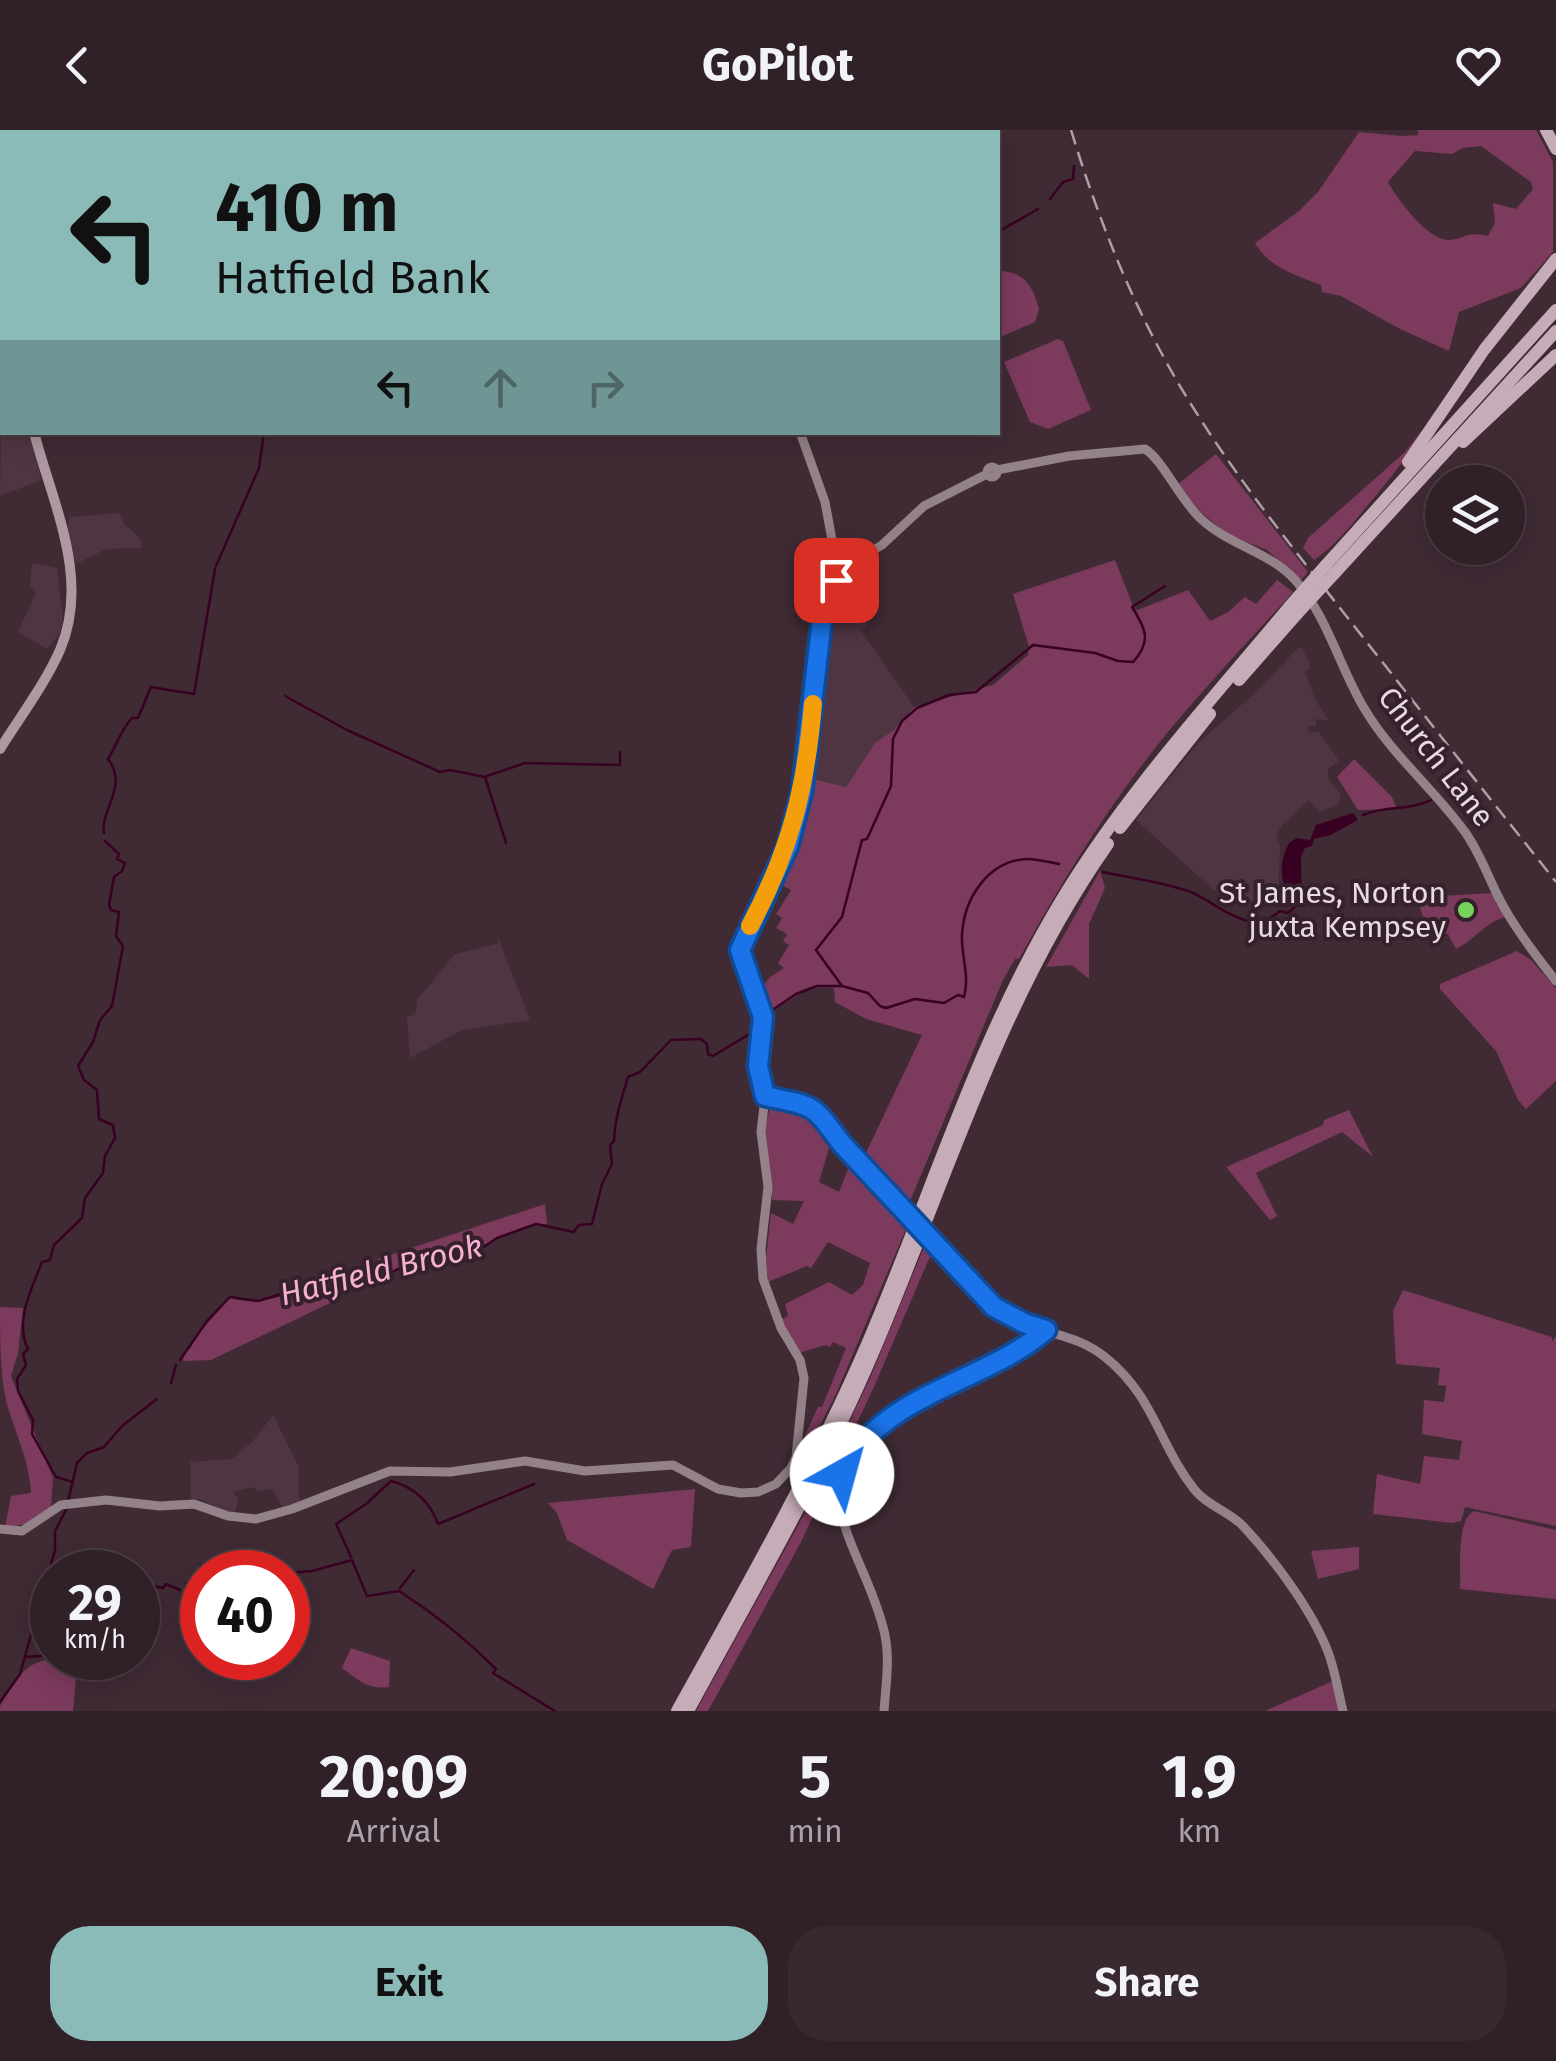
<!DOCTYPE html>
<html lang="en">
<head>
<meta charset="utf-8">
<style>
	:root { --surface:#302028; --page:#382830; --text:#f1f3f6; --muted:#a8a3a8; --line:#4b3e45; --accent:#8bbbb9 }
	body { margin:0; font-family:"Fira Sans",sans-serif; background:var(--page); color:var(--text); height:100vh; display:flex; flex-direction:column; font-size:38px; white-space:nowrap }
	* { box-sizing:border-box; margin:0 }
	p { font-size:32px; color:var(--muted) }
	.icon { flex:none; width:55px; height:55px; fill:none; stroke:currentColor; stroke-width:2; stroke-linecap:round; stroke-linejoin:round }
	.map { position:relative; height:1581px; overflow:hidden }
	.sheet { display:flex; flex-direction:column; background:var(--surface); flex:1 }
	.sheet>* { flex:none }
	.top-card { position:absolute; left:0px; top:0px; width:1000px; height:305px; box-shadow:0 5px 25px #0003,0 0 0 2px var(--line); background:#8bbbb9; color:#111; overflow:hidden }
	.buttons { position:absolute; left:1425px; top:335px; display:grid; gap:20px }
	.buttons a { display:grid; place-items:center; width:100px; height:100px; border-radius:50%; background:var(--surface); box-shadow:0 5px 25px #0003,0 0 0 2px var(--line); font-size:50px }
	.speed { position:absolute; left:30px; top:1420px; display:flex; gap:20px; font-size:50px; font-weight:700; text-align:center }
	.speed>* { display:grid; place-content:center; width:130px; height:130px; border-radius:50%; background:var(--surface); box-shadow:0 5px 25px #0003,0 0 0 2px var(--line); line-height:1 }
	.speed small { font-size:25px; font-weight:400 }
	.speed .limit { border:15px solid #d22; background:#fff; color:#111 }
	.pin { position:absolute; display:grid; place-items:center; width:85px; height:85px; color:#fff; margin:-42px; border-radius:20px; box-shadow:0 5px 15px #0006 }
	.me { position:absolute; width:110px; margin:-55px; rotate:38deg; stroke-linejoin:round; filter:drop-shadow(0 0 8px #0008) }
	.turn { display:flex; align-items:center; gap:35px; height:210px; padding:0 50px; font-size:45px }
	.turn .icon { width:130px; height:130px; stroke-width:2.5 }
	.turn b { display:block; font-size:70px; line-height:85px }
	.lanes { display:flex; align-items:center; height:95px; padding:0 50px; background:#0003; justify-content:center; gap:50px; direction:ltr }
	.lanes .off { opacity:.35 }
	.eta { display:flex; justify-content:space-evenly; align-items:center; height:170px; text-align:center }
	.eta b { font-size:60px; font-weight:700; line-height:70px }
	.primary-button { display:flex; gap:20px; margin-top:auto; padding:20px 50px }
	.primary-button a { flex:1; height:115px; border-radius:40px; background:var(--accent); color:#111; font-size:40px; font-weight:700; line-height:115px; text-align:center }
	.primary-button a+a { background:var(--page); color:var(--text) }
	header { display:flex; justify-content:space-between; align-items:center; height:130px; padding:0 50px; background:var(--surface); font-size:45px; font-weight:700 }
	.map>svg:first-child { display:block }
	.built { fill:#4f3542 }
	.green { fill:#7c3a5d; fill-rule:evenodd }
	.water { fill:#380022 }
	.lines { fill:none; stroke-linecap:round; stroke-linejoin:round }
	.stream { stroke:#380022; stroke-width:2.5 }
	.secondary { stroke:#93828a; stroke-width:9 }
	.primary { stroke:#ae98a2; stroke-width:10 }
	.highway { stroke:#c6acb8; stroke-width:12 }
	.rail { stroke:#ae9ea5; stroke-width:2.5; stroke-dasharray:15 8; stroke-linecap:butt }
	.secondary-bridge { stroke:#93828a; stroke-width:9 }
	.highway-bridge { stroke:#c6acb8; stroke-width:12 }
	.route-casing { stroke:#114b97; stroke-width:25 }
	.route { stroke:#1a73e8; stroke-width:18 }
	.slow { stroke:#f59e0b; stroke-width:18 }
	.poi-dot { fill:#76d25a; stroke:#35212b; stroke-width:4 }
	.labels { text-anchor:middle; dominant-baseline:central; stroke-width:8; stroke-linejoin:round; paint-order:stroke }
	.street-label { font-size:30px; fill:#e8dae0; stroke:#35212b }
	.poi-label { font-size:30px; fill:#e8dae0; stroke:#35212b; text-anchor:end }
	.water-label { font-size:32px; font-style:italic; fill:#f5afd1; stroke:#35212b }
</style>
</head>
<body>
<header><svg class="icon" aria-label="back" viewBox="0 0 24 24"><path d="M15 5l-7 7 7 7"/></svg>GoPilot<svg class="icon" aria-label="heart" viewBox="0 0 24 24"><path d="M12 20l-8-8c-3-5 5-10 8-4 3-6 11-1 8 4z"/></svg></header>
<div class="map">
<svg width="1556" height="1581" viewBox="0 0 1556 1581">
	<rect width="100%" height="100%" fill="#402b35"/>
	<!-- built -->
	<g class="built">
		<polygon points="2,256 2,302 31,303 41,350 0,366"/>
		<polygon points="120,383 124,394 139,407 142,418 106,419 76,434 67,399 70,387"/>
		<polygon points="32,433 57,438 63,490 59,504 47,519 18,502 36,463 30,456"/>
		<polygon points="826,488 866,491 867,496 861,501 914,577 894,600 875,613 846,657 809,648"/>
		<polygon points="1299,517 1302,518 1311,537 1305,542 1315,569 1328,590 1316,589 1316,596 1308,597 1309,602 1319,602 1339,631 1328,639 1328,648 1341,665 1338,674 1320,682 1309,670 1283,694 1276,705 1280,717 1278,766 1273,774 1241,776 1213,759 1136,690 1198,613 1254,564"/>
		<polygon points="499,810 530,890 462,900 410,928 407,886 415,885 418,869 455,824 497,814"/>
		<polygon points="273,1285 299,1337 298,1367 303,1372 284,1380 272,1359 257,1361 253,1357 234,1362 234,1365 239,1368 234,1385 199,1369 191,1369 190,1332 232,1329 253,1311"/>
	</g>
	<!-- green -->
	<g class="green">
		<path d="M 1418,0 L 1536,0 L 1553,32 L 1553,122 L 1521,158 L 1459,182 L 1449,221 L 1400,199 L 1341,166 L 1322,162 L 1321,155 C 1296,145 1269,138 1255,113 L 1299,81 L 1318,62 L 1359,2 L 1401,6 L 1418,5 ZM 1481,16 L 1531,52 L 1533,59 L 1516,79 L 1493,73 L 1495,93 L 1488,106 C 1465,101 1469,108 1450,110 C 1429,112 1397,69 1388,52 L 1415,21 L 1452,24 L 1463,18 Z"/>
		<path d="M 1002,141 C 1026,143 1033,158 1039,179 L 1035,192 L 998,208 L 998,143 Z"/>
		<path d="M 1488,203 C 1454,263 1417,316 1373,369 C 1354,391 1338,414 1314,430 L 1303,418 L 1308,408 L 1405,322 L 1436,283 Z"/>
		<polygon points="1058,209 1063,211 1091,280 1048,299 1030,292 1004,232"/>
		<polygon points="1216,324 1308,442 1301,450 1267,420 1227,404 1203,384 1177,355"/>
		<path d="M 1115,430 L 1135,481 L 1188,460 L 1210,491 L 1228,482 L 1245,467 L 1256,474 L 1277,450 L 1293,462 C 1247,513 1199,563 1156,617 C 1103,684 1060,755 1019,829 L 1015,829 L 1003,850 L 908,1076 L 863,1029 L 922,905 L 866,889 L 835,872 L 834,858 L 811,857 L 767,884 L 759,861 L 770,847 L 784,838 L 778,833 L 789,815 L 783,811 L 787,804 L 776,798 L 782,788 L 776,784 L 791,760 L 778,753 L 793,721 L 809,648 L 846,657 L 875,613 L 894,600 L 914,577 L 993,555 L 1028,525 L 1029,517 L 1013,464 Z"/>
		<polygon points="1354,629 1392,667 1397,679 1358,680 1337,647"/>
		<polygon points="1100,741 1105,758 1089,794 1089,849 1072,835 1046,837"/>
		<path d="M 1436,761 L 1442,766 L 1493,763 L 1505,787 C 1484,793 1475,810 1456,819 L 1448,804 L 1428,802 L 1417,768 Z"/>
		<polygon points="1517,821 1531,830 1556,858 1556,951 1526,979 1518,970 1496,921 1440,859 1440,854"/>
		<polygon points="771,972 811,979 840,1015 839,1020 829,1018 819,1052 839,1062 849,1037 864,1039 909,1092 836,1264 806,1323 802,1322 806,1303 818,1277 822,1277 846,1218 833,1212 830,1217 825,1215 799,1223 780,1190 788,1186 785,1174 829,1152 852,1165 863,1155 870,1133 828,1112 811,1138 807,1136 768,1152 766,1127 771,1083 793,1094 804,1071 772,1070 765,999"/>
		<polygon points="1349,980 1373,1027 1342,1002 1256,1043 1277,1086 1270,1090 1226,1037 1323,995 1324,990"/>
		<path d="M 545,1074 L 547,1094 C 524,1093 503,1106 483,1116 C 475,1120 469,1115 460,1117 C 434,1124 411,1134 386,1144 C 366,1153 333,1152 318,1161 L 332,1172 L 211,1230 L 183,1231 L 185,1220 L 190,1219 L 197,1205 L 230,1168 C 264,1179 297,1160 329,1149 C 344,1144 360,1141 375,1137 L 378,1129 Z"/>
		<polygon points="924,1117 932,1122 873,1259 801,1412 708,1581 696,1581 806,1381 813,1378 813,1369 871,1246"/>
		<polygon points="1403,1160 1552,1207 1552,1211 1556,1207 1556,1396 1465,1377 1461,1391 1452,1393 1373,1384 1377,1344 1420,1354 1424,1326 1459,1330 1462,1311 1422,1304 1424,1270 1444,1272 1446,1256 1438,1255 1440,1238 1396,1234 1393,1181"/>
		<path d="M 0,1177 L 23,1178 L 18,1223 L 11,1246 L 53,1348 L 51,1377 L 26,1394 L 5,1398 L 11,1366 L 31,1363 C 29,1328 15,1303 6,1271 C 0,1240 0,1209 0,1177 Z"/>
		<polygon points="695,1359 691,1417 672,1420 653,1459 567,1410 557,1383 548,1373"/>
		<path d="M 1474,1381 L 1556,1400 L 1556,1469 L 1460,1459 C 1461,1438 1456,1390 1474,1381 Z"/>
		<polygon points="1359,1417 1359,1439 1318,1449 1311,1421"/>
		<path d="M 351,1518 L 390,1531 L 389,1557 C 368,1560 358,1550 342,1538 Z"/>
		<path d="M 78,1528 L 73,1581 L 0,1581 L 0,1576 C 26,1536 27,1527 78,1528 Z"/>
		<polygon points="1333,1551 1339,1581 1265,1581"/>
	</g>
	<!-- water -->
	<path class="water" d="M 1353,683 L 1358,690 L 1331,705 L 1314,709 L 1312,716 L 1305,718 L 1301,727 L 1302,777 L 1292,775 C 1281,755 1277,732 1290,712 L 1297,708 L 1310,710 L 1316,695 Z"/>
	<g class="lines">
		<!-- stream -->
		<g class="stream">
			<polyline points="591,2 591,0"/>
			<polyline points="1050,69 1063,52 1073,49 1074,36"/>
			<polyline points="998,102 1038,79"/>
			<polyline points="216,436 259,338 264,302"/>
			<polyline points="285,566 347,600 440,642 450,640 485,647 506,713"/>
			<polyline points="487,646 525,633 620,635 620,622"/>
			<path d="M 1363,685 C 1386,675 1409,681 1431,670"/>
			<path d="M 104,703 C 100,679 129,657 108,629 C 117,615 120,601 132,588 L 138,588 L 151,557 L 194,564 L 215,439"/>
			<path d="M 1103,742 C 1131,748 1161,752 1188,761 C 1216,770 1247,810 1280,781 L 1288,783 L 1296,776"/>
			<path d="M 842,856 L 816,820 L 842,787 L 862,710 L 867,709 L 891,656 L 893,609 L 902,591 L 917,578 L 949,565 L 976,562 L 1033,515 L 1095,523 L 1118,531 L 1133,532 C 1152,511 1146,499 1132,477 L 1165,456"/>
			<path d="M 771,881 L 796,864 L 817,856 L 842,856 L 868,863 L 880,876 L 886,878 L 915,869 L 944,873 L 958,865 L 964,867 C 970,846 961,826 962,805 C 964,768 988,731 1027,729 C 1037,729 1049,732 1059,734"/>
			<path d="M 180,1230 L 207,1191 L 230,1167 L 258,1171 L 315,1154 L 320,1159 L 339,1158 L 389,1144 L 410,1132 L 458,1119 L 479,1120 L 497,1108 L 536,1094 L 574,1102 L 579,1095 L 592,1094 L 602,1054 L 612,1034 L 610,1015 L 614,1011 C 615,987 622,967 628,947 L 640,942 L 671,910 L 701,909 L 707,914 L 708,924 L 713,926 L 756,900 L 757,894"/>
			<polyline points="171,1253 176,1235"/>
			<path d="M 73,1352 L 56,1347 L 32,1304 L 33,1290 L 18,1261 L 17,1249 L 26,1235 L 23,1224 L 28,1219 C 14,1192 32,1158 42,1132 L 50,1130 L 54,1115 L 82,1088 L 85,1068 L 103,1043 L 105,1026 L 115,1008 L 113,995 L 99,989 L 97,960 L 84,950 L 78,936 L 93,912 L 100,890 L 112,876 L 123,816 L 116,806 L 119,782 L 111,780 L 109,775 L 114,747 L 122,741 L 125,733 L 117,729 L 119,724 L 105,711"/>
			<polyline points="68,1372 77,1333 87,1323 104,1317 122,1296 157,1269"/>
			<path d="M 351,1427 L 336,1394 L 366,1374 L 391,1351 C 414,1357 430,1372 438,1394 L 534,1354"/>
			<path d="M 288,1443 L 312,1441 L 352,1430 L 367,1466 L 399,1461 C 435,1484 466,1509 496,1539 L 493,1543 L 555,1581"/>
			<polyline points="186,1453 195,1452 201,1435 245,1436 255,1433 258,1442"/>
			<polyline points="400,1458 414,1440"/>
			<polyline points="138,1465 145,1454 163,1458 166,1454 180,1460"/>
			<polyline points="25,1527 52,1525"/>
			<polyline points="0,1572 20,1544 55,1420 55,1401 67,1378"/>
		</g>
		<!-- secondary -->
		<g class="secondary">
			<polyline points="700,0 700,2"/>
			<polyline points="800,302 825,372 836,431"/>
			<circle cx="992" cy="342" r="5"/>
			<path d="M 997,340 L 1069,326 L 1145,319 C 1162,329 1181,371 1201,389 C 1230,416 1269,421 1296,451 C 1327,486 1340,538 1364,578 C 1391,624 1434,659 1465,702 C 1480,723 1488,747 1500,770 C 1515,799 1535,825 1556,851"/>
			<circle cx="841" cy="440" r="10"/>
			<polyline points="849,435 882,415 924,376 987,344"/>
			<polyline points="765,967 817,980 843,1014 903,1080"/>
			<path d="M 937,1116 C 960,1141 983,1173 1014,1189 C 1045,1205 1077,1204 1105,1227 C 1154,1266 1158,1313 1194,1359 C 1207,1376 1229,1381 1243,1396 C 1273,1428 1312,1480 1328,1522 C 1335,1540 1338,1561 1343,1581"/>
			<polyline points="0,1399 22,1401 61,1375 106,1370 160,1376 194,1374 228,1386 256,1389 292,1379 390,1341 450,1342 525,1331 585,1341 673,1335 718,1359 741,1363 758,1362 776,1354 791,1338 796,1327 804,1248 800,1230 781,1198 763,1149 761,1119 768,1057 761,1002 765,967 758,936 763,887 740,820 789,711 802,662 822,489 828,463 836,449"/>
			<path d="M 884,1581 C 886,1552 891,1525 883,1497 C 860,1410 794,1357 893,1288 C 940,1255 1004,1236 1046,1200"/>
		</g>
		<!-- primary -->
		<g class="primary">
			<polyline points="84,2 85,0"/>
			<path d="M 0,619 C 20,587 45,554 60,520 C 91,448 52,373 34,302"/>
		</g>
		<!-- highway -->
		<g class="highway">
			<polyline points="665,0 669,2"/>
			<polyline points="1546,0 1556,19"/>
			<polyline points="631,2 636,0"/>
			<polyline points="686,2 690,0"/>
			<polyline points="0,151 2,150"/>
			<polyline points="1463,312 1556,225"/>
			<polyline points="1408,332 1484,220 1556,129"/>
			<polyline points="1326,435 1556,180"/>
			<polyline points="1335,443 1556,201"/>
			<polyline points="1239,550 1297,484"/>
			<polyline points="1120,698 1210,584"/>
			<path d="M 677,1581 C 743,1462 811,1343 865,1219 C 930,1069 977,909 1062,769 C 1126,663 1210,572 1289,477"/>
			<path d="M 688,1581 C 752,1463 820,1347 873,1223 C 946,1053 1000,867 1108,714"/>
		</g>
		<!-- rail -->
		<path class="rail" d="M 1071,0 C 1097,85 1129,167 1173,244 C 1221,328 1281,403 1340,478 C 1412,570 1484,661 1556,752"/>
		<!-- secondary-bridge -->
		<polyline class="secondary-bridge" points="903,1080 937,1116"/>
		<!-- highway-bridge -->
		<g class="highway-bridge">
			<polyline points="1289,477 1326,435"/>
			<polyline points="1297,484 1335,443"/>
		</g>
	</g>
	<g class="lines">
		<defs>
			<path id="route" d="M 836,450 L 828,463 L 822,489 L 802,662 L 788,716 L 740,820 L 763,887 L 758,936 L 765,966 C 817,977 811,973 842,1014 L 994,1177 L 1024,1193 L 1046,1200 C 985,1253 879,1264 842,1344"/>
		</defs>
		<!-- route casing -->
		<use href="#route" class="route-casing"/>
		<!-- route -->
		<use href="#route" class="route"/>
		<!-- slow -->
		<path class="slow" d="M 750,796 C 790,721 806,658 813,574"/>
	</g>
	<!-- markers -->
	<circle class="poi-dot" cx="1466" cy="780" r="10"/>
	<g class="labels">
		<!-- street labels -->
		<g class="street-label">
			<text transform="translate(1436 627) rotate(52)">Church Lane</text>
		</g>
		<!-- poi labels -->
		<g class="poi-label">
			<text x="1446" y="763">St James, Norton<tspan x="1446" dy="34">juxta Kempsey</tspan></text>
		</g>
		<!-- water labels -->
		<g class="water-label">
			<text transform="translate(381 1140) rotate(-14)">Hatfield Brook</text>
		</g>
	</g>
</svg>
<div class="buttons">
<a><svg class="icon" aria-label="layers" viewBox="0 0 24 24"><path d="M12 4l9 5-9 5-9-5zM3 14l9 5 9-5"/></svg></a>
</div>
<div class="speed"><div>29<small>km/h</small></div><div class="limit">40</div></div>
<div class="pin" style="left:836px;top:450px;background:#d93025"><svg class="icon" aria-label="arrive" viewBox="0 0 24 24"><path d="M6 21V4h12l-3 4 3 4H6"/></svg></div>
<svg class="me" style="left:842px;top:1344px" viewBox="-20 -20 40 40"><circle r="19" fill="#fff"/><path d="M0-13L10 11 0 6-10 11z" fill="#1a73e8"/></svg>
<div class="top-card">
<div class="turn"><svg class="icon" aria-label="left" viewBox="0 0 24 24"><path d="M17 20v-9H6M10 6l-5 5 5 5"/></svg><div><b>410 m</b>Hatfield Bank</div></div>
<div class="lanes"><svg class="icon" aria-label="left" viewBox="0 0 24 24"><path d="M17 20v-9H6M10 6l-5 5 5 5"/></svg><svg class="icon off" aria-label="ahead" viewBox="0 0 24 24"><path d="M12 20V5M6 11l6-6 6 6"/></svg><svg class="icon off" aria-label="right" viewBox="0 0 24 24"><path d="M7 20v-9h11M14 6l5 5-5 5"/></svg></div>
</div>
</div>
<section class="sheet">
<div class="eta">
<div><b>20:09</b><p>Arrival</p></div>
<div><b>5</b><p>min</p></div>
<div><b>1.9</b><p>km</p></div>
</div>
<div class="primary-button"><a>Exit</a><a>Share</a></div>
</section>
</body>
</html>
